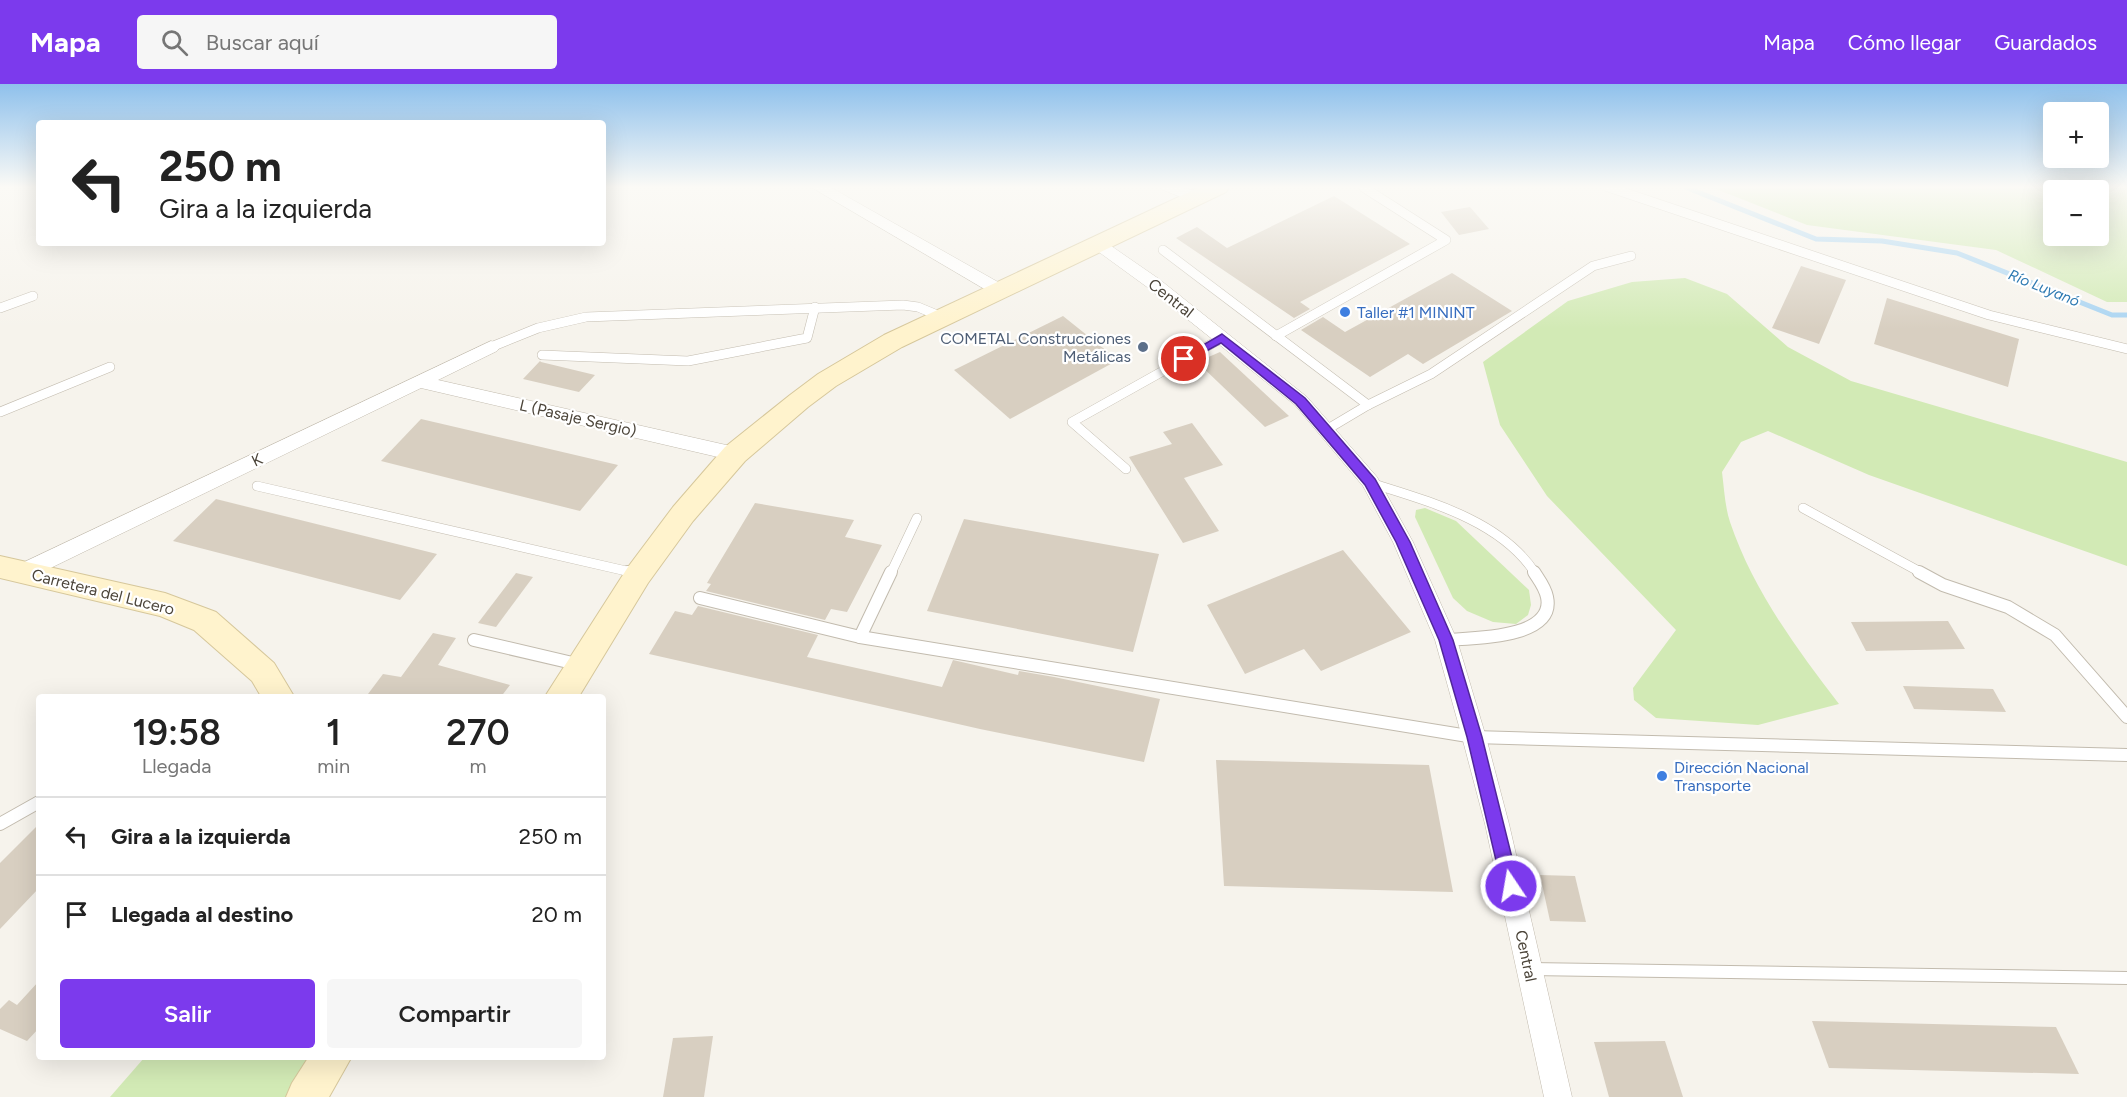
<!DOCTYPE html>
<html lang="es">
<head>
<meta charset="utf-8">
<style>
	:root { --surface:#fff; --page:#f6f6f6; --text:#222; --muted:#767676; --line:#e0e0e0; --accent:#7c3aed }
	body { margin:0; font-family:Figtree,sans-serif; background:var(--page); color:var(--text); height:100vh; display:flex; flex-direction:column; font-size:22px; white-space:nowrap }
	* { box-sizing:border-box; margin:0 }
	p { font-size:20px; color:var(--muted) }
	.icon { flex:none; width:33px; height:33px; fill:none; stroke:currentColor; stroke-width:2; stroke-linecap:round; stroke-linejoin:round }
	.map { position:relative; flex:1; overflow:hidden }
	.drawer { position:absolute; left:36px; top:610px; width:570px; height:366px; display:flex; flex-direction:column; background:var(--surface); border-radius:6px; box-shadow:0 6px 24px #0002 }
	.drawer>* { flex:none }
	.banner { position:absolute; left:36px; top:36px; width:570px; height:126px; border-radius:6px; box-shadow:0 6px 24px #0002; background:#fff; color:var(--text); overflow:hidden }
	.tools { position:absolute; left:2043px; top:18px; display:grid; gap:12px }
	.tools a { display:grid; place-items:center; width:66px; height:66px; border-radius:6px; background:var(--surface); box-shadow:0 6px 24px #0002; font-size:30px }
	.pin { position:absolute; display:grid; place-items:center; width:51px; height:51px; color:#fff; margin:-26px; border:3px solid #fff; border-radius:50%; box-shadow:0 2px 6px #0007 }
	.me { position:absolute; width:66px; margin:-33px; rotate:348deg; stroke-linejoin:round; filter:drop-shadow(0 0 4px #0008) }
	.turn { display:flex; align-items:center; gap:21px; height:126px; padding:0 24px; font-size:27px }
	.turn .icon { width:78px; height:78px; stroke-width:2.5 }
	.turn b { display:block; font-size:42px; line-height:51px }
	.eta { display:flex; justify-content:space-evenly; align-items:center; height:102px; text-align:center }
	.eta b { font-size:36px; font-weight:600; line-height:42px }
	.action { display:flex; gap:12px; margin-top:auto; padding:12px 24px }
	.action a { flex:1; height:69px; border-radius:6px; background:var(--accent); color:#fff; font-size:24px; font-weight:600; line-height:69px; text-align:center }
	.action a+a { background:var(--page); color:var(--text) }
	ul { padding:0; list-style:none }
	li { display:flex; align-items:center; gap:18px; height:78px; padding:0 24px; border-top:2px solid var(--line) }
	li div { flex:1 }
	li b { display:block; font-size:22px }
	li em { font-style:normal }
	header { display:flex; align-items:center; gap:36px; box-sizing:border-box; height:84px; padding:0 30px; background:var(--accent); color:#fff }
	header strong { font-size:28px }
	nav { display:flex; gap:33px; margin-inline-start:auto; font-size:21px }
	.search { width:420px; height:54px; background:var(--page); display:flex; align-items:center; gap:15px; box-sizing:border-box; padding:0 21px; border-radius:6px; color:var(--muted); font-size:22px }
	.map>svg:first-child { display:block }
	.green { fill:#d2eab5; fill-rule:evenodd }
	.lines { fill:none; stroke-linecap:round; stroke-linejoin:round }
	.stream { stroke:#a9d4f2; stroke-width:5 }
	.building { fill:#d8cfc1 }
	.service-far1-casing { stroke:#c2bbae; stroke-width:10 }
	.service-casing { stroke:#c2bbae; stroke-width:14 }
	.minor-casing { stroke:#c2bbae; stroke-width:1 }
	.secondary-casing { stroke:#d6c79b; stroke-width:2 }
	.service-far1 { stroke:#fff; stroke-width:9 }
	.service { stroke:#fff; stroke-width:12 }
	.minor { fill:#fff; fill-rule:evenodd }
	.secondary { fill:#fff3cd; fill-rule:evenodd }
	.route { fill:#7c3aed; stroke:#51269a; stroke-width:1.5 }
	.shop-dot { fill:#3f7fe0; stroke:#fff; stroke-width:2 }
	.service-dot { fill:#5c6f8a; stroke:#fff; stroke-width:2 }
	.labels { text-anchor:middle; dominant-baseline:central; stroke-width:4.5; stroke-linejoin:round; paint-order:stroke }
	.far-water-label { font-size:15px; font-style:italic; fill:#2e7ab2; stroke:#fff }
	.street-label { font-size:16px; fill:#4b4439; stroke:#fff }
	.shop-label { font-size:16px; fill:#366cbe; stroke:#fff; text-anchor:start }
	.service-label { font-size:16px; fill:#4e5e75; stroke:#fff; text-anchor:end }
</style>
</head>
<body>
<header>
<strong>Mapa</strong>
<div class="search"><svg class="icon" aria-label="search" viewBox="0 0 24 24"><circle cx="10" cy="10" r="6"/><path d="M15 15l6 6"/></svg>Buscar aquí</div>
<nav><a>Mapa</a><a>Cómo llegar</a><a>Guardados</a></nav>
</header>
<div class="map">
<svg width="2127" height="1013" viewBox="0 0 2127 1013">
	<rect width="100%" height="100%" fill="#f6f3ec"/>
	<!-- green -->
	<g class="green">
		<path d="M 1711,103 L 2127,103 L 2127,218 L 2107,218 L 1996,166 L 1807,141 ZM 2054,106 L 2098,106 L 2098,152 L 2054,152 Z"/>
		<path d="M 1685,194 L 1727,210 L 1788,263 L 1851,297 L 2127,378 L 2127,482 L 1869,391 L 1768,347 L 1741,358 L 1722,388 C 1724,404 1725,423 1730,438 C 1753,506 1796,564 1839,620 L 1758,641 L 1656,634 L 1634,616 L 1633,604 L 1676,546 L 1547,412 L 1500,341 L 1483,278 L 1568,217 L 1632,198 Z"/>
		<polygon points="1425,424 1456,437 1529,506 1531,521 1528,531 1516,540 1493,538 1467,527 1453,514 1415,433 1416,426"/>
		<polygon points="144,974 314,974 303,1000 294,1013 110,1013"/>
	</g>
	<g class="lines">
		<!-- stream -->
		<polyline class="stream" points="1685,103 1816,155 1882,157 1957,169 2112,231 2127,231"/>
	</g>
	<!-- building -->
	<g class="building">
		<polygon points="1334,112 1410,160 1300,218 1310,225 1294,234 1176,154 1197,143 1227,164"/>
		<polygon points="1470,123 1489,145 1459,151 1441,128"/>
		<polygon points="1801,182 1846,196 1819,260 1772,244"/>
		<polygon points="1452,189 1512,227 1423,280 1408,270 1370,293 1301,246 1323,233 1345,248"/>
		<polygon points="1887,214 2019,255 2008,303 1874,260"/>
		<polygon points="1063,232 1118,276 1010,335 954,286"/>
		<polygon points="1220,268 1289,332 1265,343 1197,278"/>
		<polygon points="540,277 541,278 595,291 579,308 523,295"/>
		<polygon points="421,335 618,381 580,427 381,377"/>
		<polygon points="1192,339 1223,381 1184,394 1219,447 1183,459 1129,373 1172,360 1163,348"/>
		<polygon points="216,415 437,470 400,516 173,457"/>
		<polygon points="755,419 854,436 845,453 882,461 847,528 831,525 825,536 706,507 711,500 707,499"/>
		<polygon points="964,435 1159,470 1133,568 927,527"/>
		<polygon points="1343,466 1411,548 1321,587 1304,565 1245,590 1207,521"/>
		<polygon points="516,489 533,493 496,543 478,539"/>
		<polygon points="698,522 818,551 807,573 942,603 953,576 1018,591 1019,587 1054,593 1160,615 1144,678 980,645 649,570 675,527 692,531"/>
		<polygon points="1948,537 1965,565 1866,567 1851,538"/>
		<polygon points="433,549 456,554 438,581 510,601 500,614 365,614 383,590 401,593"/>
		<polygon points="1903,602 1993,605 2006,628 1914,625"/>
		<polygon points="1216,676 1429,681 1453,808 1224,802"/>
		<polygon points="39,740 39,804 0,845 0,779"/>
		<polygon points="1540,791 1575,792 1586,838 1550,837"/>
		<polygon points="39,897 39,944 27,957 0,945 0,925 9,916 17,921"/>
		<polygon points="1812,937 2056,943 2079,990 1829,984"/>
		<polygon points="713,952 704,1013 663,1013 673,954"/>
		<polygon points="1665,957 1683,1013 1609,1013 1594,958"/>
	</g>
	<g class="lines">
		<defs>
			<g id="service-far1">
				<polyline points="1608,103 1989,231 2127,265"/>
				<polyline points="1163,166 1368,321"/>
				<polyline points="0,224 33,212"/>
				<polyline points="1276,252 1446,156 1363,103"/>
				<polyline points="491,263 538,244 586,233 903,221 918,223 942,233"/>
				<polyline points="542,271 688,277 807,254 815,223"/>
				<polyline points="0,328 110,283"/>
				<polyline points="1326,346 1368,321 1431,290 1593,182 1631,172"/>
				<polyline points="1126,385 1072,338 1222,254"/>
				<path d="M 1371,399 C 1427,417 1501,436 1535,489"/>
				<polyline points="257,402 635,489"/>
				<polyline points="1803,424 1922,489"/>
				<polyline points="891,489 917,434"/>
			</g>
			<g id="service">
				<polyline points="628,488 638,490"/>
				<polyline points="1919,488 1943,501 2008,523 2055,551 2127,633"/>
				<polyline points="700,514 860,553 1474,653 2127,671"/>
				<polyline points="860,553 891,488"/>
				<polyline points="474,556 581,581"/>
				<path d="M 1446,556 C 1472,554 1556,555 1547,513 C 1545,503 1539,496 1534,488"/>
				<polyline points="0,740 39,718"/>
				<polyline points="1530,885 2127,894"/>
			</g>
			<g id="minor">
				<polygon points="811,103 830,103 1005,202 1007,206 1005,210 993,210"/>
				<path d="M 1161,103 C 1175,103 1193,102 1204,114 L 1196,119 L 1163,106 Z"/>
				<polygon points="1098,155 1104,157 1159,195 1307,313 1377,393 1413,458 1457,556 1486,653 1509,740 1572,1013 1544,1013 1485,740 1462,653 1435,556 1393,458 1363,402 1295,321 1147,203 1092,163 1090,160 1092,157"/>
				<polygon points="491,257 497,259 500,263 497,267 438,296 735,363 742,365 745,370 742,375 735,377 421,304 30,494 23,496 16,494 13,488 16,482"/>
			</g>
			<g id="secondary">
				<polygon points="1200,103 1229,103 1226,108 902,263 836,302 808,323 745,377 693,437 648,499 578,614 544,614 628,483 673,423 725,363 790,311 818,290 884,251"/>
				<polygon points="0,472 165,509 216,528 274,579 295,614 262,614 252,597 194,546 160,532 0,494"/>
				<polygon points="308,974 351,974 329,1013 286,1013 292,999"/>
			</g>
		</defs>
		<!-- service-far1 casing -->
		<use href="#service-far1" class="service-far1-casing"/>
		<!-- service casing -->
		<use href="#service" class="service-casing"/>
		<!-- minor casing -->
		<use href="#minor" class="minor-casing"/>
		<!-- secondary casing -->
		<use href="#secondary" class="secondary-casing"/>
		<!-- service-far1 -->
		<use href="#service-far1" class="service-far1"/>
		<!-- service -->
		<use href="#service" class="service"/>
		<!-- minor -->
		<use href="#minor" class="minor"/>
		<!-- secondary -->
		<use href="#secondary" class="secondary"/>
	</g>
	<!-- sky -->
	<linearGradient id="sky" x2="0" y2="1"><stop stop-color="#8fc1ec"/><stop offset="0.42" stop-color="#fbfaf6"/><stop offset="1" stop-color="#fbfaf6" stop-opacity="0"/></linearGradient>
	<rect width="2127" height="245" fill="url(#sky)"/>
	<!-- route -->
	<polygon class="route" points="1222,250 1305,314 1375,395 1410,458 1453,556 1482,653 1519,802 1516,807 1511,810 1505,807 1502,802 1467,653 1439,556 1396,458 1365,401 1296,320 1221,259 1188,277 1184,278 1179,275"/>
	<!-- markers -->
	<g class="shop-dot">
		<circle cx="1345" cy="228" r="6"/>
		<circle cx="1662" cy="692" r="6"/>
	</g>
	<circle class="service-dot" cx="1143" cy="263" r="6"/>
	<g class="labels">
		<!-- far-water labels -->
		<g class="far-water-label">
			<text transform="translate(2044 204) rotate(22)">Río Luyanó</text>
		</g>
		<!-- street labels -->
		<g class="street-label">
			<text transform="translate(1171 214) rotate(38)">Central</text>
			<text transform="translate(578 334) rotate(13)">L (Pasaje Sergio)</text>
			<text transform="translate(257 376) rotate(-26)">K</text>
			<text transform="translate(103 508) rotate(14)">Carretera del Lucero</text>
			<text transform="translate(1526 872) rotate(78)">Central</text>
		</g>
		<!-- shop labels -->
		<g class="shop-label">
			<text x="1357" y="228">Taller #1 MININT</text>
			<text x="1674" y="683">Dirección Nacional<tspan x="1674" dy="18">Transporte</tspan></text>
		</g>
		<!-- service labels -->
		<g class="service-label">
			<text x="1131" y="254">COMETAL Construcciones<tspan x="1131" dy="18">Metálicas</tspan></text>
		</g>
	</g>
</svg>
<div class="tools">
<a>+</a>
<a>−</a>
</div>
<div class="pin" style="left:1184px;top:275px;background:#d93025"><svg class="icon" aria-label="arrive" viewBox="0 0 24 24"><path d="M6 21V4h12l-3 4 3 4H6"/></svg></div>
<svg class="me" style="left:1511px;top:802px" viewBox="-20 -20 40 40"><circle r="17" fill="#7c3aed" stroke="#fff" stroke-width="3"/><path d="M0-11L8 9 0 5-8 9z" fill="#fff"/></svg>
<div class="banner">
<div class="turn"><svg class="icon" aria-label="left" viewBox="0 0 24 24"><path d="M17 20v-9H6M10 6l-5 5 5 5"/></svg><div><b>250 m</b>Gira a la izquierda</div></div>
</div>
<section class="drawer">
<div class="eta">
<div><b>19:58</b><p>Llegada</p></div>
<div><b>1</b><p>min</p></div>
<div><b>270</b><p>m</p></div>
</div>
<ul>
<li><svg class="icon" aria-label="left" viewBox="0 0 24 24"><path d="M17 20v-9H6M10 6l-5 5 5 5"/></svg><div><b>Gira a la izquierda</b></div><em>250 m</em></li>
<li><svg class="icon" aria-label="arrive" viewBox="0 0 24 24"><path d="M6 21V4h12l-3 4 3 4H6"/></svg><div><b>Llegada al destino</b></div><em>20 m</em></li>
</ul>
<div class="action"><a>Salir</a><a>Compartir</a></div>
</section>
</div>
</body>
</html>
